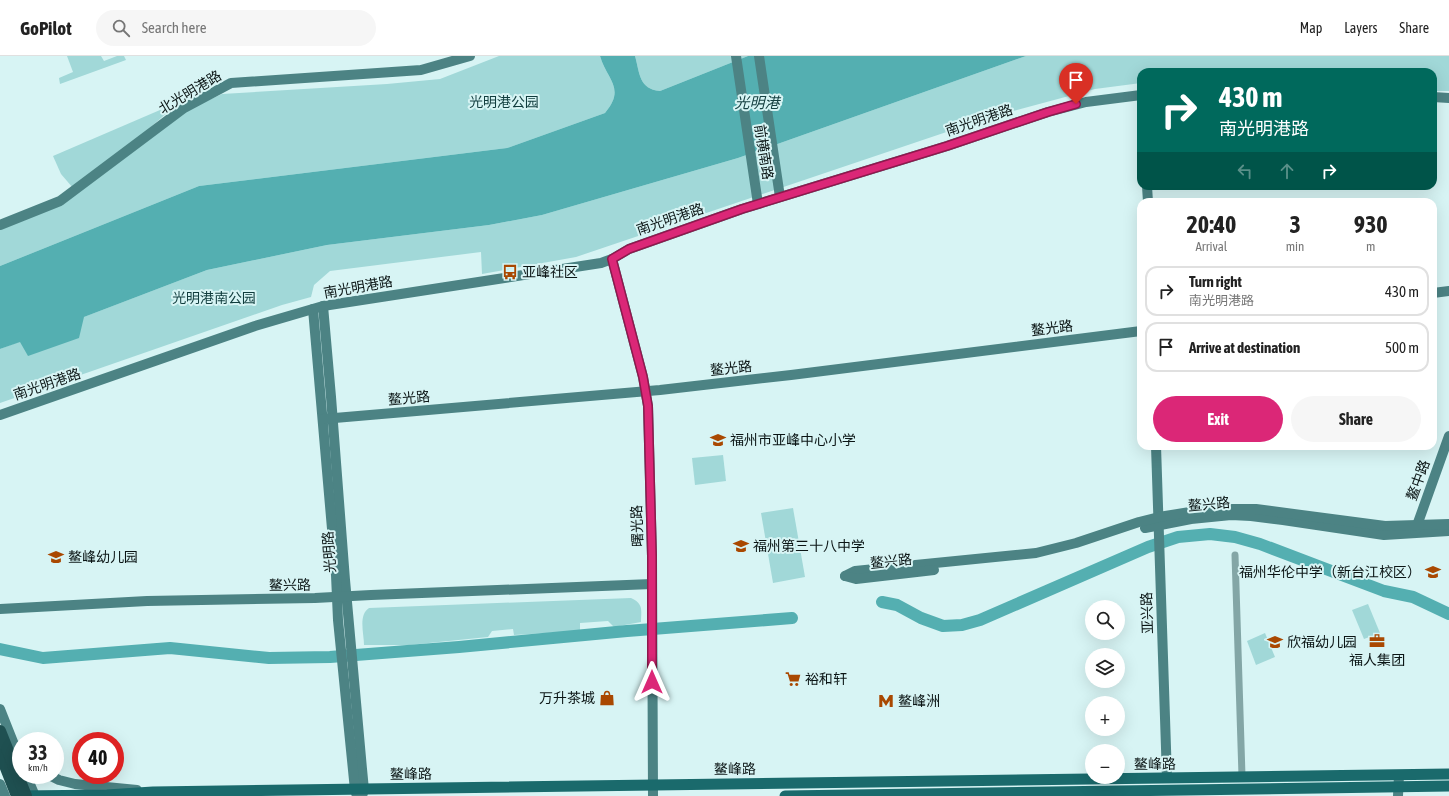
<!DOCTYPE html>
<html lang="en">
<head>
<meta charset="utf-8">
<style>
	:root { --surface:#fff; --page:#f6f6f6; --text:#222; --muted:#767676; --line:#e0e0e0; --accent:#db2777 }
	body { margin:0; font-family:"Asap Condensed","Noto Sans SC",sans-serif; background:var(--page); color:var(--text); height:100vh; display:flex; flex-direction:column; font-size:15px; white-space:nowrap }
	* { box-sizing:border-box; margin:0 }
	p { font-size:13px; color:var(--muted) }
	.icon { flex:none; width:22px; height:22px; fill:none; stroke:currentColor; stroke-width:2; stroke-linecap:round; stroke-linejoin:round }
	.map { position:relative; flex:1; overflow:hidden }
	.panel { position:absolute; left:1137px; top:142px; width:300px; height:252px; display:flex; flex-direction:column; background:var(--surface); border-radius:12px; box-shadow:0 4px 16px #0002 }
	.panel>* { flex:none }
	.guide { position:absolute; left:1137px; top:12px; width:300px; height:122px; border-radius:12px; box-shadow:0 4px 16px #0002; background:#00695c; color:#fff; overflow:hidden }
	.fabs { position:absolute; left:1085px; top:544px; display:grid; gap:8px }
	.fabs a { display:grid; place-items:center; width:40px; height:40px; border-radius:50%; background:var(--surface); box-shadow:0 4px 16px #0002; font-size:20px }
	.speed { position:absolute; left:12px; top:676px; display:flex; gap:8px; font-size:20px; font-weight:700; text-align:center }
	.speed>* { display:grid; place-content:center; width:52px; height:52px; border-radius:50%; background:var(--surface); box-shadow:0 4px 16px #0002; line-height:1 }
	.speed small { font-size:10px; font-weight:400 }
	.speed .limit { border:6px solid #d22; background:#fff; color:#111 }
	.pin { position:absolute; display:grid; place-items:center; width:34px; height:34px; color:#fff; margin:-41px -17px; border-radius:50% 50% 50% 0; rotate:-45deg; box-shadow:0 0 4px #0007 }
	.pin .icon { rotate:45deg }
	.me { position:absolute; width:44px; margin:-22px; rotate:0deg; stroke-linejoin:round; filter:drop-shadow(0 0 3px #0008) }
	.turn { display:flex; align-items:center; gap:14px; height:84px; padding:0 16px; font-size:18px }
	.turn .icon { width:52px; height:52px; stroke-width:2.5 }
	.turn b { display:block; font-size:28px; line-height:34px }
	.lanes { display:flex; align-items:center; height:38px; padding:0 16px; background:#0003; justify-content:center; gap:20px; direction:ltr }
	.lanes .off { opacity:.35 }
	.eta { display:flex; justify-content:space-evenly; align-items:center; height:68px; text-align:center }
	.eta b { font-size:24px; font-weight:700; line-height:28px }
	.action { display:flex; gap:8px; margin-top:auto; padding:8px 16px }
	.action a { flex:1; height:46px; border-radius:24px; background:var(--accent); color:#fff; font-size:16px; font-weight:700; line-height:46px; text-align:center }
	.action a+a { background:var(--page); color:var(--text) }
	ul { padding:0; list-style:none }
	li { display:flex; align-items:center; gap:12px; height:50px; margin:0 8px 6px; padding:0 8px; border:2px solid var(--line); border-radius:12px }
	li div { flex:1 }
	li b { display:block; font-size:15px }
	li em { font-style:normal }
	header { display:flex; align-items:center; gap:24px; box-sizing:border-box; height:56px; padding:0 20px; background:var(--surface); border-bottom:1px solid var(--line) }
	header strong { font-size:19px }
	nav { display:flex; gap:22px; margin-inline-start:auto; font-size:14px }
	.search { width:280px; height:36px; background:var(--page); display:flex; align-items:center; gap:10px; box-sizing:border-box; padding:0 14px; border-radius:22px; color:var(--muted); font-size:15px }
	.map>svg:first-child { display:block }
	.green { fill:#a1d8d8 }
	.water { fill:#54afb1 }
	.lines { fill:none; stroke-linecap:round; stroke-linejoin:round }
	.river { stroke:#54afb1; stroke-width:12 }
	.street { stroke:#83a6a6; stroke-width:7 }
	.secondary { stroke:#4c8384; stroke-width:10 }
	.primary { stroke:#1a6a6c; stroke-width:11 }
	.highway { stroke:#1f5051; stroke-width:12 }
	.highway-bridge { stroke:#1f5051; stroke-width:12 }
	.route-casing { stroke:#8e194d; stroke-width:10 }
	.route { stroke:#db2777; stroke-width:7 }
	.labels { text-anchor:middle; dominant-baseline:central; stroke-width:4; stroke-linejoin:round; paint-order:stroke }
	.street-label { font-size:14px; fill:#0b1515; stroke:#d7f4f4 }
	.park-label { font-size:14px; fill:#103c3d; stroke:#d7f4f4 }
	.poi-label { font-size:14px; fill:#0b1515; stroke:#d7f4f4; text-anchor:start }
	.water-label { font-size:15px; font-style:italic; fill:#174142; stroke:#d7f4f4 }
</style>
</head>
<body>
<header>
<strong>GoPilot</strong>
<div class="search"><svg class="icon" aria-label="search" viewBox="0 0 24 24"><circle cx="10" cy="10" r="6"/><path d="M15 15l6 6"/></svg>Search here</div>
<nav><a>Map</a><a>Layers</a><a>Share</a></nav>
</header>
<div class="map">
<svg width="1449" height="740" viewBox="0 0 1449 740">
	<rect width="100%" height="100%" fill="#d7f4f4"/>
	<!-- green -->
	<g class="green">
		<polygon points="67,0 101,0 104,5 117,0 124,0 126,4 60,28 59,22 73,16"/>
		<path d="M 499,0 L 600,0 C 607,24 626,32 605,57 L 507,92 L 199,130 L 0,210 L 0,172 L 64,147 L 191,52 L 222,38 L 387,28 L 440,23 Z"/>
		<path d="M 635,0 L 748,0 L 660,35 C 639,33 640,18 635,0 Z"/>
		<polygon points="1026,0 1449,0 1449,35 1433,35 1433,16 1141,16 1141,27 1095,33 991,61 576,201 482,218 481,196 330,215 314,229 311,241 282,249 0,347 0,293 207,214 327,189 489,169 542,159 738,102"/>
		<polygon points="160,54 169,55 135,85 73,132 61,118 53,100"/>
		<polygon points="723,399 726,425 695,429 692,402"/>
		<polygon points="793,452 805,521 773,527 761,457"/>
		<path d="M 631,542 C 644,548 641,554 641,566 L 614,571 L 608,565 L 580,567 L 580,575 L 514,579 L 513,573 L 492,575 L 488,581 L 409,589 L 364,589 C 364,578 358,559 369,552 Z"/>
		<polygon points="1368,548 1380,577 1364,583 1352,554"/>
		<polygon points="1265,577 1275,601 1256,609 1247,585"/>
	</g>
	<!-- water -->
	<path class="water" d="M 600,0 L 635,0 C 640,18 639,33 660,35 L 748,0 L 1026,0 L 738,102 L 542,159 L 489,169 L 327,189 L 207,214 L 84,261 L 79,282 L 28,300 L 20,286 L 0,293 L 0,210 L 199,130 L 507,92 L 605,57 C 626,32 607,24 600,0 Z"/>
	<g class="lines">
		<!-- river -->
		<g class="river">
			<polyline points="882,546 897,549 921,562 943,570 962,569 980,564 1148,491 1178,481 1210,478 1235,481 1260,488 1384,535 1413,541 1449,558"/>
			<polyline points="0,593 43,602 170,592 269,602 330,601 459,591 627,575 792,562"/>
		</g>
		<!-- street -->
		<polyline class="street" points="1235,499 1242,720"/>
		<!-- secondary -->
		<g class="secondary">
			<polyline points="736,0 758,148"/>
			<polyline points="759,0 780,141"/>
			<polyline points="1433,41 1449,42"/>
			<polyline points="1147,130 1148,146"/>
			<polyline points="0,169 60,145 184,52 231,27 421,14 470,0"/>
			<polyline points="612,203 643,321 648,350 652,500 653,740"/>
			<polyline points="1433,237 1449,235"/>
			<polyline points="323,250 331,341 345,524 362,713 364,734 362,740"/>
			<polyline points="313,253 336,519 338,564 355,734 357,740"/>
			<polyline points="0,359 255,270 323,250 601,207 612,203 629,193 742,153 947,90 1048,56 1086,46 1141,39"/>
			<polyline points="323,363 660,334 791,319 1141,275"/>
			<polyline points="1156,390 1167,722"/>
			<polyline points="1145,472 1191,463 1231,459 1251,460 1283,464 1384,479 1449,475"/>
			<polyline points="1415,475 1449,380"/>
			<polyline points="845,520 855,515 1036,497 1076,487 1139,466 1159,461 1196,455 1216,453 1256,453 1385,470 1449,468"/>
			<polyline points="845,520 856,523 934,514"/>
			<polyline points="0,553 147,545 315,542 371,539 652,528"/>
			<polyline points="0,653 21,706"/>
			<polyline points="26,719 35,740"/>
			<polyline points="49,719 59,724 75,728 137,734"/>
			<polyline points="0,728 5,740"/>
			<polyline points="1398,740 1399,719"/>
		</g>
		<!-- primary -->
		<g class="primary">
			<polyline points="21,740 107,739 153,736 1449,718"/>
			<polyline points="785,740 1449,730"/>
		</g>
		<!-- highway -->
		<polyline class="highway" points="0,697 17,740"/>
		<!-- highway-bridge -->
		<polyline class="highway-bridge" points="0,675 26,740"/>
	</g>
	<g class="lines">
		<defs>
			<polyline id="route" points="652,626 652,500 648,350 643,321 612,203 629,193 742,153 947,90 1048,56 1076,48"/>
		</defs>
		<!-- route casing -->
		<use href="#route" class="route-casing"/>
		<!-- route -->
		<use href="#route" class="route"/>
	</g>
	<!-- icons -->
	<defs>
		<symbol id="bus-bare" viewBox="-9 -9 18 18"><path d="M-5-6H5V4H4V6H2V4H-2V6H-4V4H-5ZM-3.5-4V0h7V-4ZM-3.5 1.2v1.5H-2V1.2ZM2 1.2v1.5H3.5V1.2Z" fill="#a94801" stroke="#d7f4f4" stroke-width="2.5" paint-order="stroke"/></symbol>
		<symbol id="school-bare" viewBox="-9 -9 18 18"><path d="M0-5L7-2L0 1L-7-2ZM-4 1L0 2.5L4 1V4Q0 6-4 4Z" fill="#a94801" stroke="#d7f4f4" stroke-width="2.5" paint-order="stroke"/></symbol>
		<symbol id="office-bare" viewBox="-9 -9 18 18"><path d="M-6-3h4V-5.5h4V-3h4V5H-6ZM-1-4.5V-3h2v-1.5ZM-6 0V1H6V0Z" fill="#a94801" stroke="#d7f4f4" stroke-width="2.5" paint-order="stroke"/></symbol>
		<symbol id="supermarket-bare" viewBox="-9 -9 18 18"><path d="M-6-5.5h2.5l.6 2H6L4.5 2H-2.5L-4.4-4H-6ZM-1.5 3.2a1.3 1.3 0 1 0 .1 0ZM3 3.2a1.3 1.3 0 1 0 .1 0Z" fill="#a94801" stroke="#d7f4f4" stroke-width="2.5" paint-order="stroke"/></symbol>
		<symbol id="shop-bare" viewBox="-9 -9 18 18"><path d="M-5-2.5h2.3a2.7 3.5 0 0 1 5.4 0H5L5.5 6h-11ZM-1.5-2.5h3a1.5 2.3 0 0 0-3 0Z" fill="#a94801" stroke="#d7f4f4" stroke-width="2.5" paint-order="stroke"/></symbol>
		<symbol id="metro-bare" viewBox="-9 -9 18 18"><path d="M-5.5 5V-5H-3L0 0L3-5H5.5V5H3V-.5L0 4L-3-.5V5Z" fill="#a94801" stroke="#d7f4f4" stroke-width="2.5" paint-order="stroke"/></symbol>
	</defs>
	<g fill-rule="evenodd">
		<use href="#bus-bare" x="499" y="205" width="22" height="22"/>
		<use href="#school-bare" x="707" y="373" width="22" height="22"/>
		<use href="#school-bare" x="730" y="479" width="22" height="22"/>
		<use href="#school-bare" x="45" y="490" width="22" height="22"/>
		<use href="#school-bare" x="1422" y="505" width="22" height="22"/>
		<use href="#office-bare" x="1366" y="574" width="22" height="22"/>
		<use href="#school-bare" x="1264" y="575" width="22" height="22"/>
		<use href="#supermarket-bare" x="782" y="612" width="22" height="22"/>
		<use href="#shop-bare" x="596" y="631" width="22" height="22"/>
		<use href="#metro-bare" x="875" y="634" width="22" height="22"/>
	</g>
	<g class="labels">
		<!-- street labels -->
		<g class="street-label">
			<text transform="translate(190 36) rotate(-31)">北光明港路</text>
			<text transform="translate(979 64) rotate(-19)">南光明港路</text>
			<text transform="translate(764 96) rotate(81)">前横南路</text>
			<text transform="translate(670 163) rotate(-19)">南光明港路</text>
			<text transform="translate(358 231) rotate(-10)">南光明港路</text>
			<text transform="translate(1052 272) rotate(-7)">鳌光路</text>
			<text transform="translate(731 312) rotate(-6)">鳌光路</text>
			<text transform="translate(47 328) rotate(-19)">南光明港路</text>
			<text transform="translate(409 342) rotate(-5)">鳌光路</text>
			<text transform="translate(1418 424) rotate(-70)">鳌中路</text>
			<text transform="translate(1209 448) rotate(-5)">鳌兴路</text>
			<text transform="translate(637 470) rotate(-92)">曙光路</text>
			<text transform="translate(329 496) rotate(-94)">光明路</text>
			<text transform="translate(891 505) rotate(-6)">鳌兴路</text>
			<text transform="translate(290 529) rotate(-1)">鳌兴路</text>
			<text transform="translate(1147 557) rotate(-92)">亚兴路</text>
			<text transform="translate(1155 708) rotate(-1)">鳌峰路</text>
			<text transform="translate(735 713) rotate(-1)">鳌峰路</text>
			<text transform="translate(411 718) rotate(-1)">鳌峰路</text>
		</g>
		<!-- park labels -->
		<g class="park-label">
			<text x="504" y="46">光明港公园</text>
			<text x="214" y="242">光明港南公园</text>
		</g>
		<!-- poi labels -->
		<g class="poi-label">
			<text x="522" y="216">亚峰社区</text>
			<text x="730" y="384">福州市亚峰中心小学</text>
			<text x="753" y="490">福州第三十八中学</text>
			<text x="68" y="501">鳌峰幼儿园</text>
			<text x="1421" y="516" text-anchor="end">福州华伦中学（新台江校区）</text>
			<text x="1287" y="586">欣福幼儿园</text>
			<text x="1377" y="604" text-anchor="middle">福人集团</text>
			<text x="805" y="623">裕和轩</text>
			<text x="595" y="642" text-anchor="end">万升茶城</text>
			<text x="898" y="645">鳌峰洲</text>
		</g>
		<!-- water labels -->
		<g class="water-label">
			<text x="757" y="46">光明港</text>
		</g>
	</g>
</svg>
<div class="fabs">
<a><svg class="icon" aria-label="search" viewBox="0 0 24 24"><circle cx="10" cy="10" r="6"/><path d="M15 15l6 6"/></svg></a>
<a><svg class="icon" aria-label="layers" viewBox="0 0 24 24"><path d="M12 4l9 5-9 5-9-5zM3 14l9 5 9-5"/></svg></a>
<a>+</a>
<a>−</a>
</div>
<div class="speed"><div>33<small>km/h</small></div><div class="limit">40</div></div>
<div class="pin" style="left:1076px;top:48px;background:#d93025"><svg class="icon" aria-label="arrive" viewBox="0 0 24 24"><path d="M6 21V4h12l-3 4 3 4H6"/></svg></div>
<svg class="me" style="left:652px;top:626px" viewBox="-20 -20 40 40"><path d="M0-17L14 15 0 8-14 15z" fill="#db2777" stroke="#fff" stroke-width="4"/></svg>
<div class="guide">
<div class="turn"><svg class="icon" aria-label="right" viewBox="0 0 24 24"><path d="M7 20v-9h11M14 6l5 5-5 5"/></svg><div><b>430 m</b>南光明港路</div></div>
<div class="lanes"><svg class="icon off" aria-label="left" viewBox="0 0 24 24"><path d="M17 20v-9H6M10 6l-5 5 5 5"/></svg><svg class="icon off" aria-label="ahead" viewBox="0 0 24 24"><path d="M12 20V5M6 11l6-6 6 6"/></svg><svg class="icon" aria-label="right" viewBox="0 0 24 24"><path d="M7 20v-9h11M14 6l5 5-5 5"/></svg></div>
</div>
<section class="panel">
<div class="eta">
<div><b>20:40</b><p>Arrival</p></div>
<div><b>3</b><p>min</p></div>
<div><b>930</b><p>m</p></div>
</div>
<ul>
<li><svg class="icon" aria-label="right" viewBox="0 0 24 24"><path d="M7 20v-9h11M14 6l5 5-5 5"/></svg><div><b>Turn right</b><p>南光明港路</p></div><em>430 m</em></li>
<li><svg class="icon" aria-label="arrive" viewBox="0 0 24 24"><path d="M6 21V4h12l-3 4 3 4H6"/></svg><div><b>Arrive at destination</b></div><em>500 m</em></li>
</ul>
<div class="action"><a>Exit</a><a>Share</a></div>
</section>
</div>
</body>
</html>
